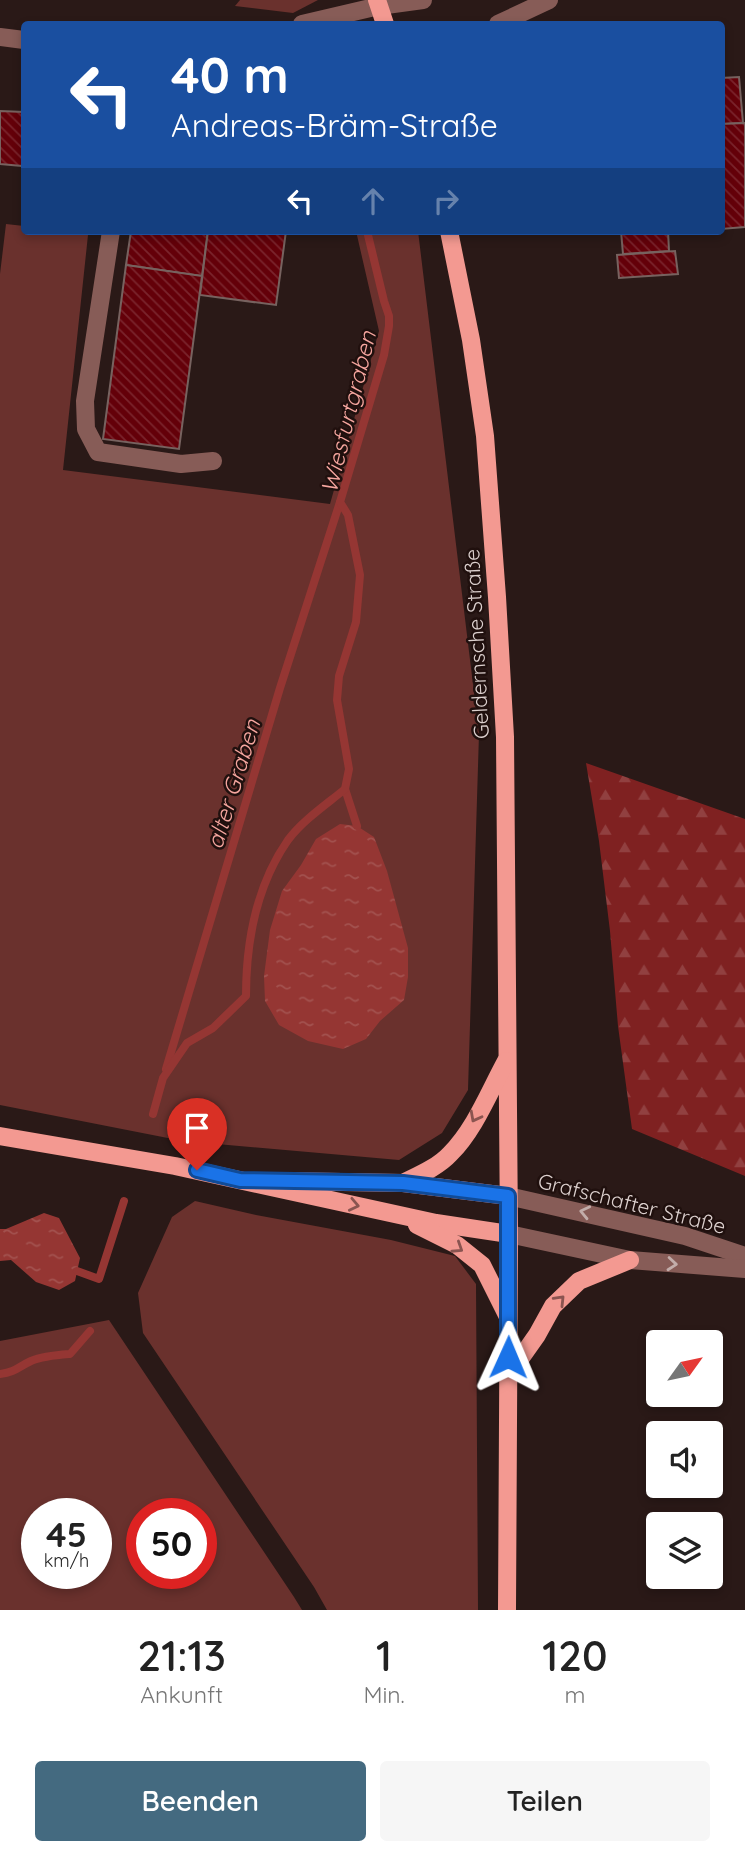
<!DOCTYPE html>
<html lang="de">
<head>
<meta charset="utf-8">
<style>
	:root { --surface:#fff; --page:#f6f6f6; --text:#222; --muted:#767676; --accent:#446a80 }
	body { margin:0; font-family:Quicksand,sans-serif; background:var(--page); color:var(--text); height:100vh; display:flex; flex-direction:column; font-size:26px; white-space:nowrap }
	* { box-sizing:border-box; margin:0 }
	p { font-size:23px; color:var(--muted) }
	.icon { flex:none; width:38px; height:38px; fill:none; stroke:currentColor; stroke-width:2; stroke-linecap:round; stroke-linejoin:round }
	.map { position:relative; height:1610px; overflow:hidden }
	.details { display:flex; flex-direction:column; background:var(--surface); flex:1 }
	.details>* { flex:none }
	.hud { position:absolute; left:21px; top:21px; width:704px; height:214px; border-radius:7px; box-shadow:0 4px 10px #0003; background:#1a4fa0; color:#fff; overflow:hidden }
	.needle { width:46px; rotate:57deg }
	.tools { position:absolute; left:646px; top:1330px; display:grid; gap:14px }
	.tools a { display:grid; place-items:center; width:77px; height:77px; border-radius:7px; background:var(--surface); box-shadow:0 4px 10px #0003; font-size:35px }
	.speed { position:absolute; left:21px; top:1498px; display:flex; gap:14px; font-size:35px; font-weight:700; text-align:center }
	.speed>* { display:grid; place-content:center; width:91px; height:91px; border-radius:50%; background:var(--surface); box-shadow:0 4px 10px #0003; line-height:1 }
	.speed small { font-size:18px; font-weight:400 }
	.speed .limit { border:10px solid #d22; background:#fff; color:#111 }
	.pin { position:absolute; display:grid; place-items:center; width:60px; height:60px; color:#fff; margin:-72px -30px; border-radius:50% 50% 50% 0; rotate:-45deg; box-shadow:0 0 7px #0007 }
	.pin .icon { rotate:45deg }
	.me { position:absolute; width:77px; margin:-38px; rotate:1deg; stroke-linejoin:round; filter:drop-shadow(0 0 5px #0008) }
	.turn { display:flex; align-items:center; gap:24px; height:147px; padding:0 35px; font-size:32px }
	.turn .icon { width:91px; height:91px; stroke-width:2.5 }
	.turn b { display:block; font-size:49px; line-height:60px }
	.lanes { display:flex; align-items:center; height:66px; padding:0 35px; background:#0003; justify-content:center; gap:35px; direction:ltr }
	.lanes .off { opacity:.35 }
	.eta { display:flex; justify-content:space-evenly; align-items:center; height:119px; text-align:center }
	.eta b { font-size:42px; font-weight:600; line-height:49px }
	.action { display:flex; gap:14px; margin-top:auto; padding:14px 35px }
	.action a { flex:1; height:80px; border-radius:7px; background:var(--accent); color:#fff; font-size:28px; font-weight:600; line-height:80px; text-align:center }
	.action a+a { background:var(--page); color:var(--text) }
	.map>svg:first-child { display:block }
	.grass { fill:#6a312d; fill-rule:evenodd }
	.forest { fill:url(#forest-firs) }
	.water { fill:url(#water-ripples) }
	.lines { fill:none; stroke-linecap:round; stroke-linejoin:round }
	.stream { stroke:#953633; stroke-width:8 }
	.building { fill:url(#building-back-hatch); stroke:#77625f; stroke-width:2 }
	.minor { stroke:#875c57; stroke-width:18 }
	.major { stroke:#f39991; stroke-width:18 }
	.oneway { stroke:#8a5450 }
	.oneway2 { stroke:#c2adaa }
	.route-casing { stroke:#114b97; stroke-width:18 }
	.route { stroke:#1a73e8; stroke-width:12 }
	.labels { text-anchor:middle; dominant-baseline:central; stroke-width:5; stroke-linejoin:round; paint-order:stroke }
	.street-label { font-size:21px; fill:#dcd0ce; stroke:#20100e }
	.water-label { font-size:23px; font-style:italic; fill:#f6a69f; stroke:#20100e }
</style>
</head>
<body>
<div class="map">
<svg width="745" height="1610" viewBox="0 0 745 1610">
	<defs>
		<pattern id="forest-firs" width="22" height="20" patternUnits="userSpaceOnUse" patternTransform="scale(1.75)"><rect width="22" height="20" fill="#7f2121"/><path d="M5 1l3.5 6h-7zM16 11l3.5 6h-7z" fill="#914040"/></pattern>
		<pattern id="water-ripples" width="26" height="14" patternUnits="userSpaceOnUse" patternTransform="scale(1.75)"><rect width="26" height="14" fill="#953633"/><path d="M2 4q2-2 4 0t4 0M15 11q2-2 4 0t4 0" fill="none" stroke="#a3524f"/></pattern>
		<pattern id="building-back-hatch" width="6" height="6" patternUnits="userSpaceOnUse" patternTransform="scale(1.75)"><rect width="6" height="6" fill="#640009"/><path d="M-1 5l2 2M0 0l6 6M5-1l2 2" fill="none" stroke="#7a242c"/></pattern>
	</defs>
	<rect width="100%" height="100%" fill="#2a1917"/>
	<!-- grass -->
	<g class="grass">
		<polygon points="240,0 318,0 293,13 235,6"/>
		<polygon points="6,224 24,226 24,231 59,231 88,235 63,470 330,504 379,331 356,231 418,231 479,734 468,1090 442,1133 399,1160 183,1141 0,1105 0,274"/>
		<polygon points="195,1201 256,1215 391,1240 455,1256 476,1284 478,1610 327,1610 314,1587 143,1333 138,1293 172,1217"/>
		<path d="M 109,1320 L 294,1597 L 302,1610 L 0,1610 L 0,1341 ZM 37,1514 L 96,1514 L 96,1573 L 37,1573 ZM 142,1514 L 201,1514 L 201,1573 L 142,1573 Z"/>
	</g>
	<!-- forest -->
	<polygon class="forest" points="586,763 745,819 745,1176 632,1129 618,1026 610,931 599,841"/>
	<!-- water -->
	<g class="water">
		<polygon points="340,824 357,826 374,837 387,871 408,948 408,977 404,1000 380,1021 366,1039 343,1049 308,1041 279,1025 265,1001 264,976 270,930 282,891 301,865 316,839"/>
		<polygon points="44,1213 59,1218 80,1258 75,1281 59,1290 36,1282 11,1260 0,1261 0,1229 6,1229"/>
	</g>
	<g class="lines">
		<!-- stream -->
		<g class="stream">
			<polyline points="345,789 357,826"/>
			<polyline points="166,1069 280,688 340,502"/>
			<path d="M 153,1114 L 163,1078 L 187,1043 L 213,1028 L 246,996 C 246,940 256,886 288,840 C 303,820 327,804 345,789 L 349,769 L 337,700 L 339,676 L 356,622 L 360,575 L 348,515 L 340,502 L 384,355 L 389,326 L 389,316 L 384,301 L 367,231"/>
			<polyline points="77,1271 99,1279 124,1201"/>
			<path d="M 0,1374 C 16,1372 18,1367 31,1361 C 43,1356 57,1355 70,1354 L 90,1331"/>
		</g>
	</g>
	<!-- building -->
	<g class="building">
		<polygon points="739,77 743,123 721,124 721,78"/>
		<polygon points="0,111 24,112 24,167 22,166 0,164"/>
		<polygon points="745,123 745,227 721,229 721,124"/>
		<polygon points="131,231 208,231 202,276 126,265"/>
		<polygon points="208,231 286,231 276,305 200,295"/>
		<polygon points="621,231 668,231 669,251 623,254"/>
		<polygon points="675,251 678,274 619,278 617,255"/>
		<polygon points="126,265 202,276 179,449 103,439"/>
	</g>
	<g class="lines">
		<!-- minor -->
		<g class="minor">
			<polyline points="302,24 379,6 423,0"/>
			<polyline points="498,24 549,0"/>
			<polyline points="0,37 24,40"/>
			<polyline points="111,231 85,401 86,429 98,452 181,464 213,461"/>
			<polyline points="508,1196 685,1236 745,1256"/>
			<polyline points="509,1234 630,1260 745,1269"/>
		</g>
		<!-- major -->
		<g class="major">
			<polyline points="377,0 385,24"/>
			<polyline points="449,231 471,340 485,436 497,597 505,737 509,1234 507,1610"/>
			<polyline points="0,1136 175,1166 436,1223 509,1234"/>
			<polyline points="281,1181 403,1183 508,1196"/>
			<path d="M 403,1183 C 419,1175 438,1167 450,1154 C 475,1129 489,1092 506,1061"/>
			<polyline points="417,1225 457,1245 482,1265 507,1315"/>
			<polyline points="508,1376 537,1335 553,1306 579,1281 630,1260"/>
		</g>
	</g>
	<!-- one-way arrows -->
	<defs><path id="oneway-chevron" d="M-2-3.5L2.5 0L-2 3.5" fill="none" stroke-width="1.6" stroke-linecap="round" stroke-linejoin="round" transform="scale(1.75)"/></defs>
	<g class="oneway">
		<use href="#oneway-chevron" transform="translate(475 1117) rotate(118)"/>
		<use href="#oneway-chevron" transform="translate(354 1205) rotate(12)"/>
		<use href="#oneway-chevron" transform="translate(458 1248) rotate(33)"/>
		<use href="#oneway-chevron" transform="translate(560 1300) rotate(-46)"/>
	</g>
	<g class="oneway2">
		<use href="#oneway-chevron" transform="translate(585 1212) rotate(-167)"/>
		<use href="#oneway-chevron" transform="translate(672 1264) rotate(5)"/>
	</g>
	<g class="lines">
		<defs>
			<polyline id="route" points="197,1170 240,1180 403,1183 508,1196 508,1357"/>
		</defs>
		<!-- route casing -->
		<use href="#route" class="route-casing"/>
		<!-- route -->
		<use href="#route" class="route"/>
	</g>
	<g class="labels">
		<!-- street labels -->
		<g class="street-label">
			<text transform="translate(476 644) rotate(-93)">Geldernsche Straße</text>
			<text transform="translate(632 1203) rotate(14)">Grafschafter Straße</text>
		</g>
		<!-- water labels -->
		<g class="water-label">
			<text transform="translate(348 412) rotate(-76)">Wiesfurtgraben</text>
			<text transform="translate(233 784) rotate(-73)">alter Graben</text>
		</g>
	</g>
</svg>
<div class="tools">
<a><svg class="needle" viewBox="-14 -14 28 28"><path d="M0-13l5 13h-10z" fill="#e53935"/><path d="M0 13l5-13h-10z" fill="#767676"/></svg></a>
<a><svg class="icon" aria-label="sound" viewBox="0 0 24 24"><path d="M4 9h4l5-4v14l-5-4H4zM17 9q2 3 0 6"/></svg></a>
<a><svg class="icon" aria-label="layers" viewBox="0 0 24 24"><path d="M12 4l9 5-9 5-9-5zM3 14l9 5 9-5"/></svg></a>
</div>
<div class="speed"><div>45<small>km/h</small></div><div class="limit">50</div></div>
<div class="pin" style="left:197px;top:1170px;background:#d93025"><svg class="icon" aria-label="arrive" viewBox="0 0 24 24"><path d="M6 21V4h12l-3 4 3 4H6"/></svg></div>
<svg class="me" style="left:508px;top:1357px" viewBox="-20 -20 40 40"><path d="M0-17L14 15 0 8-14 15z" fill="#1a73e8" stroke="#fff" stroke-width="4"/></svg>
<div class="hud">
<div class="turn"><svg class="icon" aria-label="left" viewBox="0 0 24 24"><path d="M17 20v-9H6M10 6l-5 5 5 5"/></svg><div><b>40 m</b>Andreas-Bräm-Straße</div></div>
<div class="lanes"><svg class="icon" aria-label="left" viewBox="0 0 24 24"><path d="M17 20v-9H6M10 6l-5 5 5 5"/></svg><svg class="icon off" aria-label="ahead" viewBox="0 0 24 24"><path d="M12 20V5M6 11l6-6 6 6"/></svg><svg class="icon off" aria-label="right" viewBox="0 0 24 24"><path d="M7 20v-9h11M14 6l5 5-5 5"/></svg></div>
</div>
</div>
<section class="details">
<div class="eta">
<div><b>21:13</b><p>Ankunft</p></div>
<div><b>1</b><p>Min.</p></div>
<div><b>120</b><p>m</p></div>
</div>
<div class="action"><a>Beenden</a><a>Teilen</a></div>
</section>
</body>
</html>
